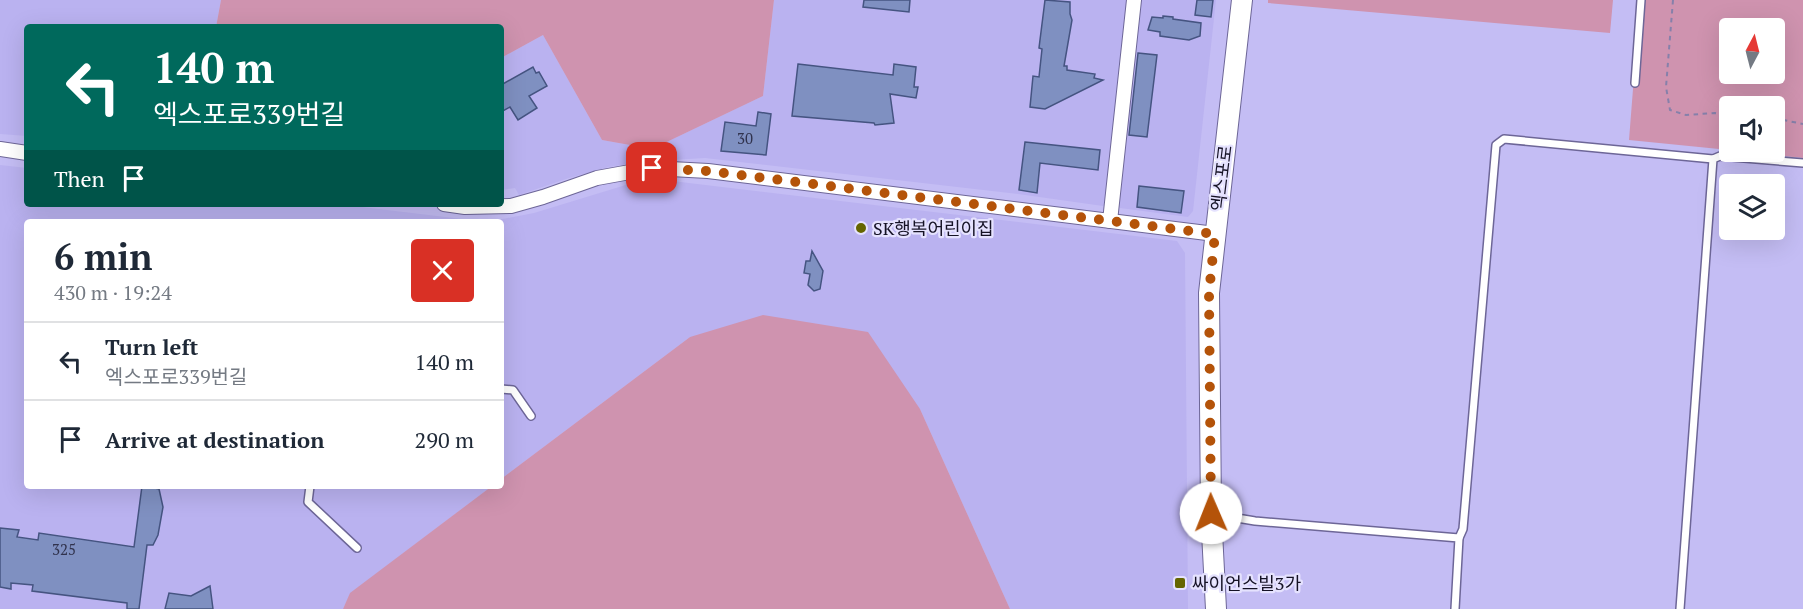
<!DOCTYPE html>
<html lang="en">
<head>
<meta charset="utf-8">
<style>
	:root { --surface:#fff; --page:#f6f6f7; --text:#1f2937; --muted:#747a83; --line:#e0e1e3 }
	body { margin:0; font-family:"PT Serif","Noto Sans KR",serif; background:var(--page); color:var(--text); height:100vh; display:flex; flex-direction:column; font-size:22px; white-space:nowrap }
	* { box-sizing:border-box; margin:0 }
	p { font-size:20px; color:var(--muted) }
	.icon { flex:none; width:33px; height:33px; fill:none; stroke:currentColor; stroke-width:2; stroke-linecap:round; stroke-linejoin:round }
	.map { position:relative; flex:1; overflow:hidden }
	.drawer { position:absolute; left:24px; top:219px; width:480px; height:270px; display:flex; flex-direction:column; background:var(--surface); border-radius:6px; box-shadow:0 6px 24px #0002 }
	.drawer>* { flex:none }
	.guide { position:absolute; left:24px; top:24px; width:480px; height:183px; border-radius:6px; box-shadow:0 6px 24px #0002; background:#00695c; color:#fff; overflow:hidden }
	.needle { width:39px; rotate:7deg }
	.controls { position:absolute; left:1719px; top:18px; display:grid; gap:12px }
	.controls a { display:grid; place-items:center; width:66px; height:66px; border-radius:6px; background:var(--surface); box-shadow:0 6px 24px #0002; font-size:30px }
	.pin { position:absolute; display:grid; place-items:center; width:51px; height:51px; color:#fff; margin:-26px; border-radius:12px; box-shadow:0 3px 9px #0006 }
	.me { position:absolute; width:66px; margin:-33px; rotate:359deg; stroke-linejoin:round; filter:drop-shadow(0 0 4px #0008) }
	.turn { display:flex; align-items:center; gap:21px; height:126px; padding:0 30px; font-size:27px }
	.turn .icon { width:78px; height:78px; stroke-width:2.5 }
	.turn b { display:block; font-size:42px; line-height:51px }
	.then { display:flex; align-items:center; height:57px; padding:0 30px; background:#0003; gap:12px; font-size:22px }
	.round { display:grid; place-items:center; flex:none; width:63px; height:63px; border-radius:6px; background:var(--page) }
	.overview { display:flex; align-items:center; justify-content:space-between; height:102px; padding:0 30px }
	h1 { font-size:36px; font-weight:700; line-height:45px }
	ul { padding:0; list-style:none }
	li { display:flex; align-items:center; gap:18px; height:78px; padding:0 30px; border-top:2px solid var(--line) }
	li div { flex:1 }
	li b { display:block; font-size:22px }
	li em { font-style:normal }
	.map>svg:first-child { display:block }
	.built { fill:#bab2f0 }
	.green { fill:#cf93af; fill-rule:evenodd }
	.building { fill:#7f90c1; stroke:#455481; stroke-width:1.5 }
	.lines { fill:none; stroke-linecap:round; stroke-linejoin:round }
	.service-casing { stroke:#6d6697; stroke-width:10 }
	.minor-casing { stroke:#6d6697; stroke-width:16 }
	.secondary-casing { stroke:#6d6697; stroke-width:22 }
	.path { stroke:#8680aa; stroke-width:2; stroke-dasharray:4.5 4.5; stroke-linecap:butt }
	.service { stroke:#fff; stroke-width:7 }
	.minor { stroke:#fff; stroke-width:14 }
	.secondary { stroke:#fff; stroke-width:20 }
	.route { stroke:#b45309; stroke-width:10; stroke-dasharray:0 18 }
	.poi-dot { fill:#656500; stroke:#e5e2fe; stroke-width:2 }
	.labels { text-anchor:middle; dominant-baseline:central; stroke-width:4.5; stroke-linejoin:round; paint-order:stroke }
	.number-label { font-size:15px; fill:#30324c }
	.street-label { font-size:18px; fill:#151225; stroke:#e5e2fe }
	.poi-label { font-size:18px; fill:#151225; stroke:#e5e2fe; text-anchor:start }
</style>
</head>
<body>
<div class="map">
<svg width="1803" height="609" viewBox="0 0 1803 609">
	<rect width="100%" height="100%" fill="#c4bdf4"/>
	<!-- built -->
	<g class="built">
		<polygon points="0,0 221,0 216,27 27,27 27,136 0,134"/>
		<polygon points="774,0 1129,0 1108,201 1103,206 1018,194 705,158 639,162 608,167 569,178 519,195 515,188 501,190 501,58 543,35 602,140 652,149 763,96"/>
		<polygon points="1138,0 1216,0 1193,211 1188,217 1120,208 1116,201"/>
		<polygon points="0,165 27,168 27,204 337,204 487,222 534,213 629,184 672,181 1177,241 1185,253 1188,609 1010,609 920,409 690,337 501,479 501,222 27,222 27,486 492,486 351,593 343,609 0,609"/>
	</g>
	<!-- green -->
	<g class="green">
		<polygon points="221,0 774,0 763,96 652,149 602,140 543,35 501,58 501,27 216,27"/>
		<polygon points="1268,0 1613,0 1610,33 1268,3"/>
		<path d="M 1640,0 L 1803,0 L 1803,158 L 1744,152 L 1774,152 L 1774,106 L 1730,106 L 1729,150 L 1629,140 ZM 1730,28 L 1774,28 L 1774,74 L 1730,74 Z"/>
		<polygon points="763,315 868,332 920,409 1010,609 343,609 350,593 492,486 501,486 501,479 690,337"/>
	</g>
	<!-- building -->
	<g class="building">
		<polygon points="864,0 910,0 909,12 863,7"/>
		<polygon points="1045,0 1070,2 1070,14 1072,20 1064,66 1067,66 1067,70 1095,74 1094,78 1103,80 1045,109 1030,107 1033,76 1039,77 1042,49 1039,48"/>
		<polygon points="1197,0 1213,0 1211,17 1195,15"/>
		<polygon points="1163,16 1173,17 1173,19 1201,23 1200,36 1189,40 1160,36 1160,32 1148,30 1152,17 1163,18"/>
		<polygon points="1138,53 1157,55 1147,137 1129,135"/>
		<polygon points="798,64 893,75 894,64 916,67 914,87 918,87 916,98 890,94 894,123 875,125 874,123 792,116"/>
		<polygon points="533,67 536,73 539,72 547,86 529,96 537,108 518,120 510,107 501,112 501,85"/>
		<polygon points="758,112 771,114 766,155 721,151 725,122 756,126"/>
		<polygon points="1025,142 1100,150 1098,170 1040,163 1037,193 1019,190"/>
		<polygon points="1139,186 1184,191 1181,213 1137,207"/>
		<polygon points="812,251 823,271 820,289 814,291 808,285 810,274 804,273 806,261 810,261"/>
		<polygon points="142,486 154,486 154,488 159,489 163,507 158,535 153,545 147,545 139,609 127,609 127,603 32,591 33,585 11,583 11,589 0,587 0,528 19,530 17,537 38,540 39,533 134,547"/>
		<polygon points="210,586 213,609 165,609 169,593 191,596"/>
	</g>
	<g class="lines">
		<defs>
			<g id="service">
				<polyline points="1635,83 1641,0"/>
				<polyline points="501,389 513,390 531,416"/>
				<polyline points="310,486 308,502 357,548"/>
				<polyline points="1213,514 1255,521 1459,538 1455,609"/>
				<polyline points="1459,538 1463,529 1496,145 1504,139 1713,159"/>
				<polyline points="1680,609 1713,159 1720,156 1803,163"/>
			</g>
			<g id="minor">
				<polyline points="0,149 27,153"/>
				<polyline points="444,204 465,207 511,206 543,197 597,178 652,168 708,171 1215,234"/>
				<polyline points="1110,221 1134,0"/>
			</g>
			<polyline id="secondary" points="1216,609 1211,513 1209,293 1242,0"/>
		</defs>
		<!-- service casing -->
		<use href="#service" class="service-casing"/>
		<!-- minor casing -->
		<use href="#minor" class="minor-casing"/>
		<!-- secondary casing -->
		<use href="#secondary" class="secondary-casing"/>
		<!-- path -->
		<g class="path">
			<polyline points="1673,0 1666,87 1670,110 1686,115 1715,113 1730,115"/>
			<polyline points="1774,118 1803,124"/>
		</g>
		<!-- service -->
		<use href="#service" class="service"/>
		<!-- minor -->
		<use href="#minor" class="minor"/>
		<!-- secondary -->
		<use href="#secondary" class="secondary"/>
	</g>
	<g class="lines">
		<!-- route -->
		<polyline class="route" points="652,168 708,171 1215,234 1209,293 1211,513"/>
	</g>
	<!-- markers -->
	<g class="poi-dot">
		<circle cx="861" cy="228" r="6"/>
		<rect x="1174" y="577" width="12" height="12" rx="3"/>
	</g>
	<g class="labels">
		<!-- number labels -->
		<g class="number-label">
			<text x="745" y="138">30</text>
			<text x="64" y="549">325</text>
		</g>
		<!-- street labels -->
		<g class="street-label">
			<text transform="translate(1221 178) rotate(-83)">엑스포로</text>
		</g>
		<!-- poi labels -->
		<g class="poi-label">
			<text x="873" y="228">SK행복어린이집</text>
			<text x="1192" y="583">싸이언스빌3가</text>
		</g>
	</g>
</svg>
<div class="controls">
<a><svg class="needle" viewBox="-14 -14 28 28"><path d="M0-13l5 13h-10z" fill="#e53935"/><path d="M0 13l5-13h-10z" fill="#747a83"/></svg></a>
<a><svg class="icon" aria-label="sound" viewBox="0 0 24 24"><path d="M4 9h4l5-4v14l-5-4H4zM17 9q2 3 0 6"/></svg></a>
<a><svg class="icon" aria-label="layers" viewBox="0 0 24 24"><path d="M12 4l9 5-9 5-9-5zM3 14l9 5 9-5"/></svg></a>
</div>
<div class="pin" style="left:652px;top:168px;background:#d93025"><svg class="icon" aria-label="arrive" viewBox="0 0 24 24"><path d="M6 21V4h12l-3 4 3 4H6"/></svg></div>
<svg class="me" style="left:1211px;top:513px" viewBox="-20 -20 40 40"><circle r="19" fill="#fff"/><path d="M0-13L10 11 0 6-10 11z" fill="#b45309"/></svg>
<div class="guide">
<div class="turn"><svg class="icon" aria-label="left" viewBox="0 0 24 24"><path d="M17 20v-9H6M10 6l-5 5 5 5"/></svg><div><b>140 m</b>엑스포로339번길</div></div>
<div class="then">Then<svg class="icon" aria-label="arrive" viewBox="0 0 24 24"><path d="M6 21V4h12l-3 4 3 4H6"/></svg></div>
</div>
<section class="drawer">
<div class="overview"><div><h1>6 min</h1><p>430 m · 19:24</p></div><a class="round" style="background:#d93025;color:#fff"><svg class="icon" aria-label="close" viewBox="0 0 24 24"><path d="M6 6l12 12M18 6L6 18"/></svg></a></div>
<ul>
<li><svg class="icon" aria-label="left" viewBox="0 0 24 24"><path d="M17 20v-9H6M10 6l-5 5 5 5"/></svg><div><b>Turn left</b><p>엑스포로339번길</p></div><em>140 m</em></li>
<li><svg class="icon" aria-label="arrive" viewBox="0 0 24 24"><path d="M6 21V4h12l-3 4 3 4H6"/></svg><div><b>Arrive at destination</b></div><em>290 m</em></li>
</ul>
</section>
</div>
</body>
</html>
